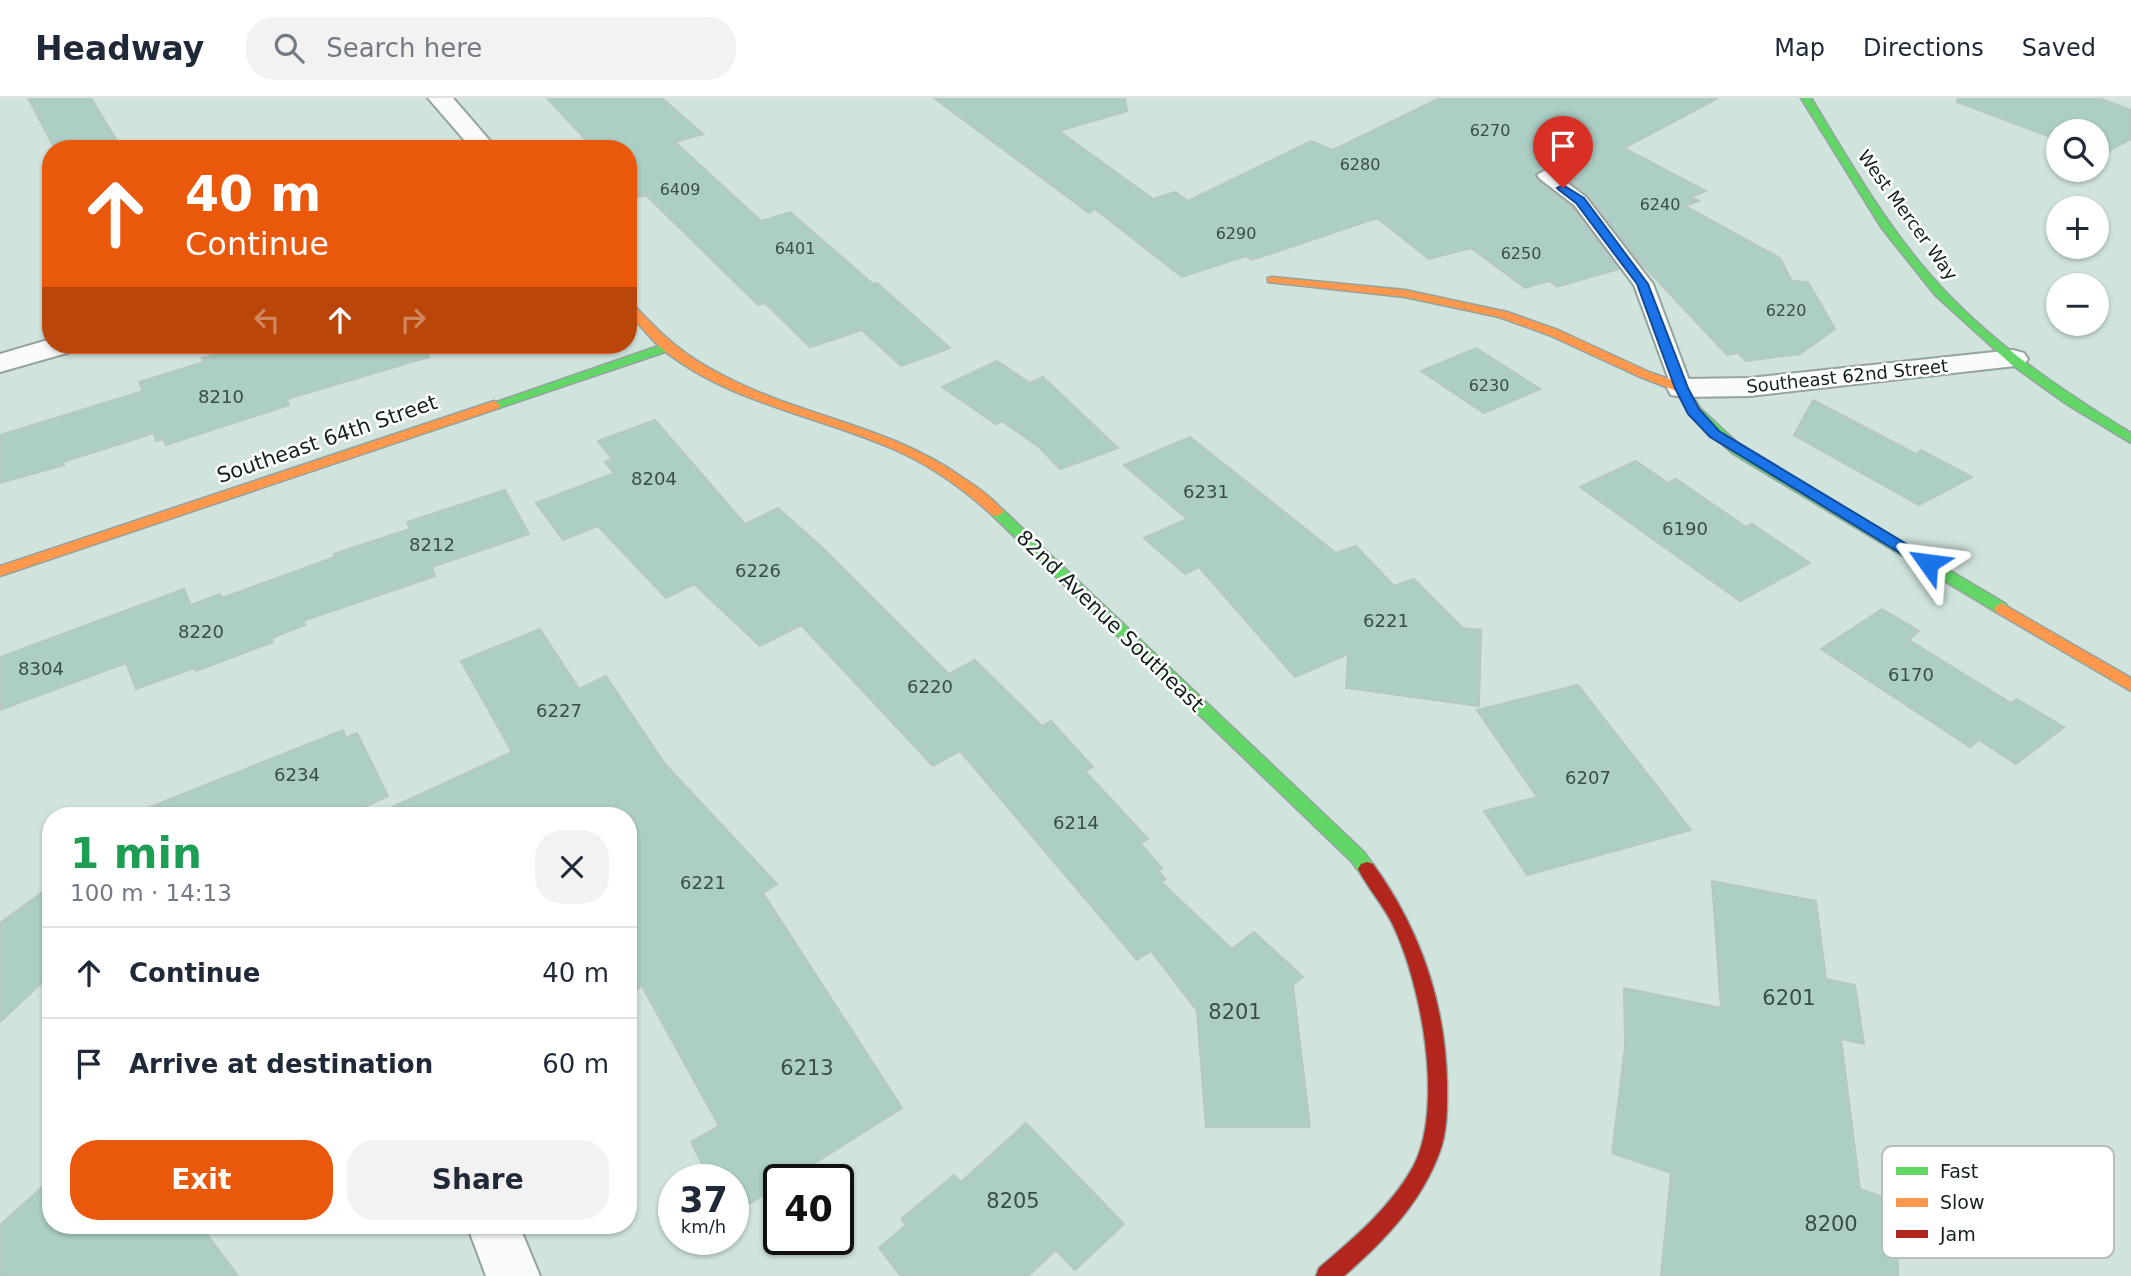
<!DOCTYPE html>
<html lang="en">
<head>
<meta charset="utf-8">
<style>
	:root { --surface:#fff; --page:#f2f2f3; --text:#1f2937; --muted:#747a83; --line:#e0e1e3; --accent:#ea580c }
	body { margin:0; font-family:"DejaVu Sans",sans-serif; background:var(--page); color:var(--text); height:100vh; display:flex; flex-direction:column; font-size:26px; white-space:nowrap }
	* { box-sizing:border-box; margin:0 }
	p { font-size:23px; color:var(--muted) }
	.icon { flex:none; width:38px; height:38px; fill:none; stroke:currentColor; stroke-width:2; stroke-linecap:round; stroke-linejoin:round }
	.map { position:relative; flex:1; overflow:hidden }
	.details { position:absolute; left:42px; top:709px; width:595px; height:427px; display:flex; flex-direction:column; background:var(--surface); border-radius:28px; box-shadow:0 2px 5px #0004 }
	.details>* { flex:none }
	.top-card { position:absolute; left:42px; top:42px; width:595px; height:214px; border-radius:28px; box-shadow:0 2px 5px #0004; background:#ea580c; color:#fff; overflow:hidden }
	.fabs { position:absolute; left:2046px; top:21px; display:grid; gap:14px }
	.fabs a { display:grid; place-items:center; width:63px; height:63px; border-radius:50%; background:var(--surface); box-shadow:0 2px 5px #0004; font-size:35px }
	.speed { position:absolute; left:658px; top:1066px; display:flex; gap:14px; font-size:35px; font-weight:700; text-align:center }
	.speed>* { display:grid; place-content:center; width:91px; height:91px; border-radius:50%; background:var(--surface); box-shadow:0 2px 5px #0004; line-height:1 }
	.speed small { font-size:18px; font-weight:400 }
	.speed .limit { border:4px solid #111; border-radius:10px; background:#fff; color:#111 }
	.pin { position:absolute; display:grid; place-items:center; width:60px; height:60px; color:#fff; margin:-72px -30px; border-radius:50% 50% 50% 0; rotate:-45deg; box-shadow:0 0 7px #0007 }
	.pin .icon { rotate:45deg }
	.me { position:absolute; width:77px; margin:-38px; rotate:301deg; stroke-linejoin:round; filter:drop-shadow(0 0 5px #0008) }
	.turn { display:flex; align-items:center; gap:24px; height:147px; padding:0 28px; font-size:32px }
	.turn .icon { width:91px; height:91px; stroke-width:2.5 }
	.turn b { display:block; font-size:49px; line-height:60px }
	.lanes { display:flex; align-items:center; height:66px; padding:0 28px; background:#0003; justify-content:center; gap:35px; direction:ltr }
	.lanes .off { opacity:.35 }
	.round { display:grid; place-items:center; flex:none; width:74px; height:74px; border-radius:28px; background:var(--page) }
	.headline { display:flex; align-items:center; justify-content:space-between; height:119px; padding:0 28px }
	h1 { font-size:42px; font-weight:700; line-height:52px; color:#1e9e55 }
	.cta { display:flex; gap:14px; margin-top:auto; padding:14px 28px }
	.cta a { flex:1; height:80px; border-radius:28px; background:var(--accent); color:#fff; font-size:28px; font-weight:700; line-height:80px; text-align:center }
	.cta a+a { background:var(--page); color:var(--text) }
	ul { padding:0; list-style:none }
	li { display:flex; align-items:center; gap:21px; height:91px; padding:0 28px; border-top:2px solid var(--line) }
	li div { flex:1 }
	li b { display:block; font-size:26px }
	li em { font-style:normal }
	header { display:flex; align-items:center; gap:42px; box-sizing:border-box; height:98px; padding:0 35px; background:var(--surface); border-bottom:2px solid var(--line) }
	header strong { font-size:33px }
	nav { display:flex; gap:38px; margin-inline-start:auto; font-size:24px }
	.search { width:490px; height:63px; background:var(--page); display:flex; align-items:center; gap:18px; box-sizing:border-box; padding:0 24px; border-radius:28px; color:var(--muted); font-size:26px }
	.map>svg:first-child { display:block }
	.building { fill:#accec4; stroke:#b7c7c2; stroke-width:2 }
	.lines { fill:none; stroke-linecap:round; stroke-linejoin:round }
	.lane-casing { stroke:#94a39e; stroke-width:4 }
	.street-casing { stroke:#94a39e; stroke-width:4 }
	.fast-casing { stroke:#94a39e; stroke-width:3 }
	.slow-casing { stroke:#94a39e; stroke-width:3 }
	.jam-casing { stroke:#94a39e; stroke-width:3 }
	.lane { fill:#f8fbfa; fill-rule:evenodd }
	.street { fill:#f8fbfa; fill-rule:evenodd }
	.fast { fill:#63d668; fill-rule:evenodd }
	.slow { fill:#ff974d; fill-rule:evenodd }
	.jam { fill:#b3261e; fill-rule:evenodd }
	.route { fill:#1a73e8; stroke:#114b97; stroke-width:2 }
	.labels { text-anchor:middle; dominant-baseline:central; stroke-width:5; stroke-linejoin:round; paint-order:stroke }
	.far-number-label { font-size:16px; fill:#3a4d47 }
	.far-street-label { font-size:18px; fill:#14221d; stroke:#fff }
	.number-label { font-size:18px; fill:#3a4d47 }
	.street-label { font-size:21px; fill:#14221d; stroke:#fff }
	.near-number-label { font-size:21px; fill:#3a4d47 }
	.key { fill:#fff; stroke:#b8bdbb; stroke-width:2 }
	.key-label { font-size:19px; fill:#14221d }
</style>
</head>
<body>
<header>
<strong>Headway</strong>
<div class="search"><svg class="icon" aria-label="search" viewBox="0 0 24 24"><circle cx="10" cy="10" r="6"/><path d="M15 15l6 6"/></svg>Search here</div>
<nav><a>Map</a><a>Directions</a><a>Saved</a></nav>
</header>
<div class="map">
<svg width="2131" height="1178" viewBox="0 0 2131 1178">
	<rect width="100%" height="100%" fill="#d0e4dd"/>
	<!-- building -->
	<g class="building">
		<polygon points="28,0 91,0 122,51 55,51"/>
		<polygon points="547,0 662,0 703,36 675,44 761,123 790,114 873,186 877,185 950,250 901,268 862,232 810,249 765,205 758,207 646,97 628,102 628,51 594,51"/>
		<polygon points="934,0 1125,0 1127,13 1059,33 1153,101 1175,94 1188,103 1311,43 1333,52 1440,0 1718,0 1624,50 1706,93 1690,99 1699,103 1685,108 1780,160 1792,183 1808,184 1835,231 1800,256 1746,263 1738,255 1727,257 1640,164 1588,97 1554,71 1546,69 1536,75 1535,79 1572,109 1619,171 1557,189 1549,183 1525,190 1471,150 1429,161 1377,120 1252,162 1246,158 1182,179 1095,111 1089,115"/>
		<polygon points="1958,0 2098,0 2131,12 2131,41 2099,58 2096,33 2058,33 2058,42 1957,4"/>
		<polygon points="245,247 427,247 429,259 287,301 289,307 166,347 163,341 156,343 154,335 63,364 64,367 0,385 0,337 143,293 139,284 204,264 202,260"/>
		<polygon points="1476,250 1540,291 1484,315 1421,273"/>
		<polygon points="997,263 1030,285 1043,279 1118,350 1060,371 1039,349 1002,323 996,326 942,289"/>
		<polygon points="1813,302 1916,356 1921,352 1972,379 1919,407 1794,337"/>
		<polygon points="655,322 745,426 778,410 825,452 949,576 975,562 1042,628 1051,623 1093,669 1085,673 1148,741 1140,745 1162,770 1158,773 1166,781 1161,784 1232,851 1254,834 1303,879 1293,887 1310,1029 1206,1029 1197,913 1151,853 1137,862 960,653 933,668 801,527 760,548 694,486 666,500 598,428 563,442 536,405 614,375 605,364 612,361 598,343"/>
		<polygon points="1190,339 1336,455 1356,448 1394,488 1414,481 1463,530 1481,532 1479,608 1346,590 1348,556 1295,579 1199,469 1185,476 1144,440 1187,421 1124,367"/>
		<polygon points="1636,363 1668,385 1676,381 1746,429 1752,426 1810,465 1740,503 1580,389"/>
		<polygon points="505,392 529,436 432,469 435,478 303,523 305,527 271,540 273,544 196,573 194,570 136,591 126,565 0,612 0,559 184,491 191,507 220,496 222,500 335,459 334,456 410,431 407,424"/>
		<polygon points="1882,511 1919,533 1909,542 2011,605 2017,601 2064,629 2016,666 1979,642 1970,649 1821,551"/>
		<polygon points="540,531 579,591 606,578 665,666 777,786 763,795 902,1010 788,1082 779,1082 779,1087 733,1116 733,1082 710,1082 691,1044 719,1028 642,888 628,897 628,718 373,718 512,654 461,563"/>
		<polygon points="1578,587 1691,732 1527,777 1484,713 1537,699 1477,612"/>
		<polygon points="343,632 346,640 357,635 388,698 345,718 135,718 135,715"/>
		<polygon points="1712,783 1816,803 1826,881 1855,887 1864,946 1841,941 1860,1091 1898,1104 1898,1178 1661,1178 1671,1075 1612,1055 1625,949 1624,890 1721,910"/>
		<polygon points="51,788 51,876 0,924 0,825"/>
		<polygon points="1026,1025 1124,1126 1075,1172 1056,1152 1028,1178 901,1178 879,1150 906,1127 901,1121 954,1077 961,1084"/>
		<polygon points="51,1081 51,1127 200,1127 238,1178 0,1178 0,1127"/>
	</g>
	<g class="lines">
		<defs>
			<polygon id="lane" points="1546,72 1552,73 1586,99 1653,186 1692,290 1689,294 1675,294 1672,290 1634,187 1574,107 1540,81 1537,77"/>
			<g id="street">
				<polygon points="428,0 453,0 497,51 472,51"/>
				<polygon points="51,241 51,247 79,247 74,253 0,274 0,256"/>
				<polygon points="2013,252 2024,255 2028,261 2024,267 1750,298 1682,299 1671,297 1667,290 1671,283 1682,281 1750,280"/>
				<polygon points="467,1127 519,1127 540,1178 486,1178"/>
			</g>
			<g id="fast">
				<path d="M 1801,0 L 1811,0 C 1845,56 1878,114 1920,165 C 1978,236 2054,288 2131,335 L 2131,345 L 2068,307 L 2012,267 L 1936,198 L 1881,129 Z"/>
				<polygon points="667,245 671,246 671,252 499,310 494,311 488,307"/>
				<polygon points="1697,311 1702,312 1742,349 2006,506 2008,510 2006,514 1996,514 1732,355 1692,318 1691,315"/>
				<path d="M 997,410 L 1002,411 L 1364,754 L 1376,771 L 1373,776 C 1362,780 1358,773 1352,764 L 992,417 L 990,414 L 992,411 Z"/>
			</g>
			<g id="slow">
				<polygon points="1272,179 1405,192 1507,214 1558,232 1649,274 1686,287 1703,315 1697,319 1692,318 1677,293 1640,279 1549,237 1499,219 1405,199 1268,184 1268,180"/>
				<path d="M 628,204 L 632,205 C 663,239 685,259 728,280 C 804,319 892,329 963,380 C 977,389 993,400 1004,414 L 997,418 L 992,417 C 965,392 934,370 900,354 C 821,318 729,306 661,250 C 649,239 639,226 628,214 Z"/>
				<polygon points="494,303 500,307 499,310 0,478 0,468"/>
				<polygon points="2001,505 2131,580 2131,593 1996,514 1994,510"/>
			</g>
			<path id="jam" d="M 1367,764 L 1373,766 C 1420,831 1445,904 1447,984 C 1447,1007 1448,1031 1440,1053 C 1422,1104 1384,1143 1344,1178 L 1316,1178 L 1319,1170 C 1354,1140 1390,1110 1413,1069 C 1445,1009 1421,884 1392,825 C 1382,806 1368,790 1358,771 L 1361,766 Z"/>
		</defs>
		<!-- lane casing -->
		<use href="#lane" class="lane-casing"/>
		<!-- street casing -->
		<use href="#street" class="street-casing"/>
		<!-- fast casing -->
		<use href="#fast" class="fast-casing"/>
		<!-- slow casing -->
		<use href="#slow" class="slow-casing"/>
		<!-- jam casing -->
		<use href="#jam" class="jam-casing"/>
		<!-- lane -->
		<use href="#lane" class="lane"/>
		<!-- street -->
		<use href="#street" class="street"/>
		<!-- fast -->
		<use href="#fast" class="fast"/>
		<!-- slow -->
		<use href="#slow" class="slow"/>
		<!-- jam -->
		<use href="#jam" class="jam"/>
	</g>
	<!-- route -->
	<polygon class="route" points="1563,87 1584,100 1648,186 1688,290 1699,311 1719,333 1933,462 1935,465 1933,469 1923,469 1710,339 1688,316 1675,290 1637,186 1576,105 1559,92 1557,90"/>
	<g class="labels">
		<!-- far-number labels -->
		<g class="far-number-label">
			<text x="1490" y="32">6270</text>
			<text x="1360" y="66">6280</text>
			<text x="680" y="91">6409</text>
			<text x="1660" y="106">6240</text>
			<text x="1236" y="135">6290</text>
			<text x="795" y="150">6401</text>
			<text x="1521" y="155">6250</text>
			<text x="1786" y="212">6220</text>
			<text x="1489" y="287">6230</text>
		</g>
		<!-- far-street labels -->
		<g class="far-street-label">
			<text transform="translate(1908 117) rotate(54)">West Mercer Way</text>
			<text transform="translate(1847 278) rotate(-6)">Southeast 62nd Street</text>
		</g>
		<!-- number labels -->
		<g class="number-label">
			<text x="221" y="298">8210</text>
			<text x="654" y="380">8204</text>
			<text x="1206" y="393">6231</text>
			<text x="1685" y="430">6190</text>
			<text x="432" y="446">8212</text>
			<text x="758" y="472">6226</text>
			<text x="1386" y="522">6221</text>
			<text x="201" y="533">8220</text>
			<text x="41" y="570">8304</text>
			<text x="1911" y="576">6170</text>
			<text x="930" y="588">6220</text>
			<text x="559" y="612">6227</text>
			<text x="297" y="676">6234</text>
			<text x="1588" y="679">6207</text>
			<text x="1076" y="724">6214</text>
			<text x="703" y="784">6221</text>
		</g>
		<!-- street labels -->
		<g class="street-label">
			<text transform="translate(327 341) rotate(-19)">Southeast 64th Street</text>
			<text transform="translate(1110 523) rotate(44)">82nd Avenue Southeast</text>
		</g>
		<!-- near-number labels -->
		<g class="near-number-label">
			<text x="1789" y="900">6201</text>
			<text x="1235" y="914">8201</text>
			<text x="807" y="970">6213</text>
			<text x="1013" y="1103">8205</text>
			<text x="1831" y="1126">8200</text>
		</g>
	</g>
	<!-- legend -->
	<rect x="1882" y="1048" width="232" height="112" rx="10" class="key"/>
	<rect x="1896" y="1069" width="32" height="8" fill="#63d668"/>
	<rect x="1896" y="1100" width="32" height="9" fill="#ff974d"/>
	<rect x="1896" y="1132" width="32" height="8" fill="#b3261e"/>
	<g class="key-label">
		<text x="1940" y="1080">Fast</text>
		<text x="1940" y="1111">Slow</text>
		<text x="1940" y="1143">Jam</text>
	</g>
</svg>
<div class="fabs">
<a><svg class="icon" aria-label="search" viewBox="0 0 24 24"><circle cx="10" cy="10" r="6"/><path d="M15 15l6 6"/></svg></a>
<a>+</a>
<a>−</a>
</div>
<div class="speed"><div>37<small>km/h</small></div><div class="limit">40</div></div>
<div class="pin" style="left:1563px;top:90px;background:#d93025"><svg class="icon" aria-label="arrive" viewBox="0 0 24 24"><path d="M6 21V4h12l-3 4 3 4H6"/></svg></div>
<svg class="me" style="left:1928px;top:465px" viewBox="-20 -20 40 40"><path d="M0-17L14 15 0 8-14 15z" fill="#1a73e8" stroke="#fff" stroke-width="4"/></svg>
<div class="top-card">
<div class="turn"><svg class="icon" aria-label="ahead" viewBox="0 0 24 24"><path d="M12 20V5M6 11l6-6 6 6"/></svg><div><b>40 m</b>Continue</div></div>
<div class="lanes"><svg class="icon off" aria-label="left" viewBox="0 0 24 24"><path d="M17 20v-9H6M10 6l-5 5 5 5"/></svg><svg class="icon" aria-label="ahead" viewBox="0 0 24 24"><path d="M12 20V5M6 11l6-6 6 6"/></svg><svg class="icon off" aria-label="right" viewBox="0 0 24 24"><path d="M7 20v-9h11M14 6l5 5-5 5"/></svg></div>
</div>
<section class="details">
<div class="headline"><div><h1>1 min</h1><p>100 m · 14:13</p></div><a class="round"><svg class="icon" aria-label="close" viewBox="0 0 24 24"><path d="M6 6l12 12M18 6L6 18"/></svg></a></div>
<ul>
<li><svg class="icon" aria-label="ahead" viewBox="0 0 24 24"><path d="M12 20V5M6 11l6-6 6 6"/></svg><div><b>Continue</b></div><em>40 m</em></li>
<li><svg class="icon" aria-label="arrive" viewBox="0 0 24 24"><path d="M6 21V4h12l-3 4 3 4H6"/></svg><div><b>Arrive at destination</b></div><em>60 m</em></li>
</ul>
<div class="cta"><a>Exit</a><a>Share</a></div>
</section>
</div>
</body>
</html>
